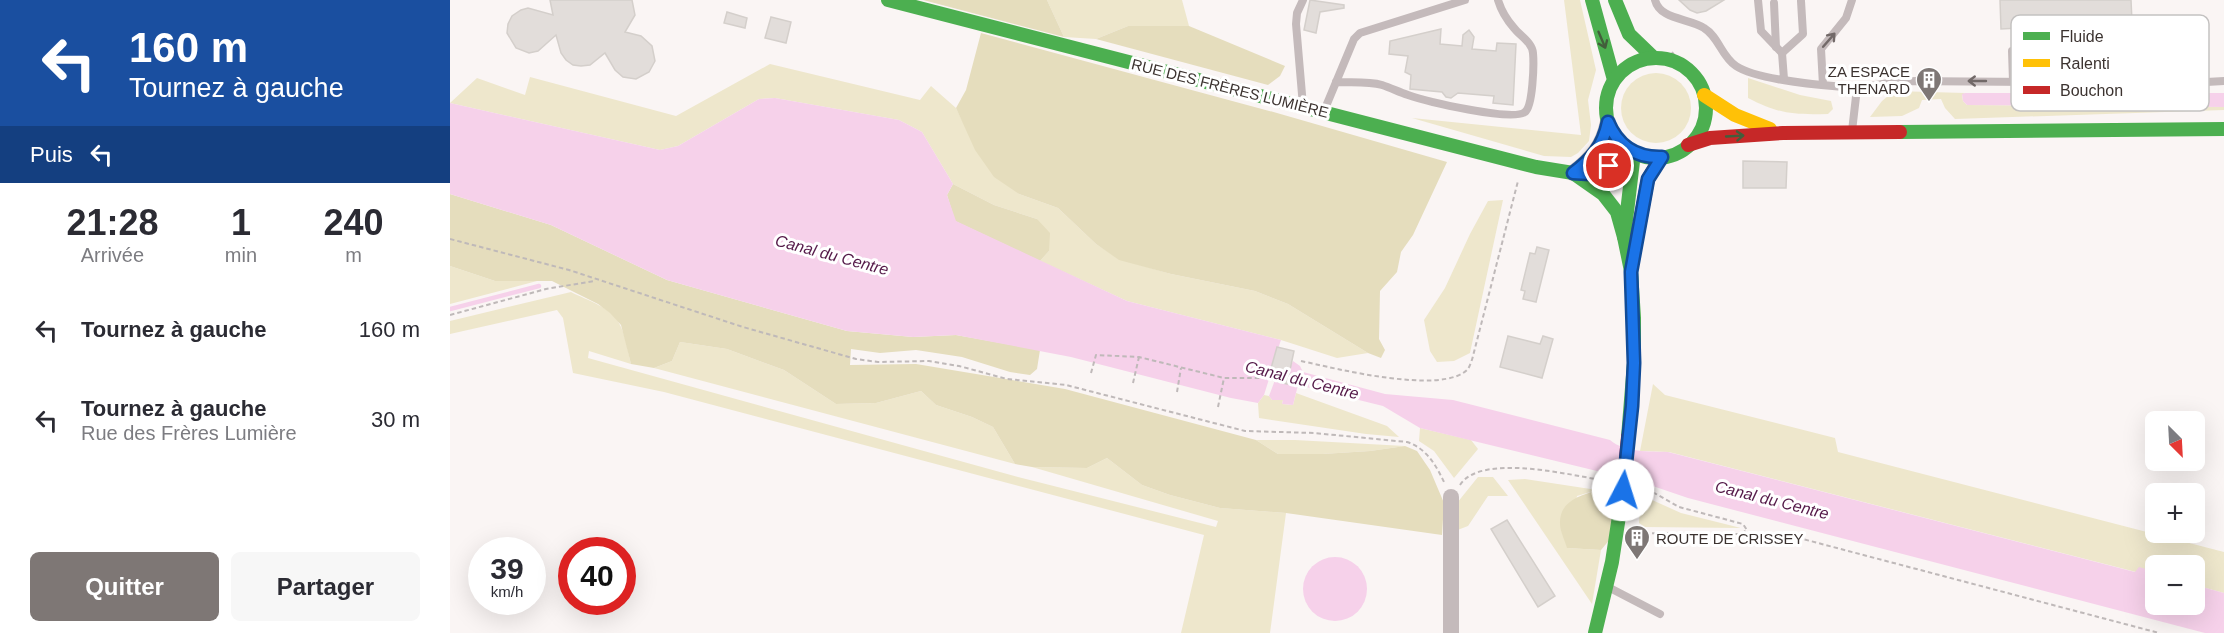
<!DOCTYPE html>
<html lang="fr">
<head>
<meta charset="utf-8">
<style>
	:root { --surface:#fff; --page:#f7f7f7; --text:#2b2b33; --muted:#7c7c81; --accent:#7e7775 }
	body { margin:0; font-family:Helvetica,sans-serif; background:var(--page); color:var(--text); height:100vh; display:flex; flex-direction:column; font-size:22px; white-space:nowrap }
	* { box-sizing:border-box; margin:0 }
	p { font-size:20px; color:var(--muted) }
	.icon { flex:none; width:33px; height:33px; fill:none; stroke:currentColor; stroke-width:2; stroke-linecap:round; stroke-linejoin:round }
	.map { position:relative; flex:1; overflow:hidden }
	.details { display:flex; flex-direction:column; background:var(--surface); width:450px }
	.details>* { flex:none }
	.banner { background:#1a4fa0; color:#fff; overflow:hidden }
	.needle { width:39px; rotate:156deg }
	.buttons { position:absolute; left:1695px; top:411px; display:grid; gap:12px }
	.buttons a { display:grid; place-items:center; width:60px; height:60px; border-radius:9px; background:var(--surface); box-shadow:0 6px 24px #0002; font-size:30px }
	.speed { position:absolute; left:18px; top:537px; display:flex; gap:12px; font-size:30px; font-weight:700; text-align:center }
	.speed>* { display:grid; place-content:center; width:78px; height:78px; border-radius:50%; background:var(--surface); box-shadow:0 6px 24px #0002; line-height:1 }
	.speed small { font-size:15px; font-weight:400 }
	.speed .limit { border:9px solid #d22; background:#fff; color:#111 }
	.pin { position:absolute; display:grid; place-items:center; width:51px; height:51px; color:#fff; margin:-26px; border:3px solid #fff; border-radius:50%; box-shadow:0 2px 6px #0007 }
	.me { position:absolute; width:66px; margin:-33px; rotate:5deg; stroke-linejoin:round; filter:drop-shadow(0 0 4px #0008) }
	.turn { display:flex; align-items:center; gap:21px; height:126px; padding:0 30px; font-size:27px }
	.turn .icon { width:78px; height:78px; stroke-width:2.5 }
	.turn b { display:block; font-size:42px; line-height:51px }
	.then { display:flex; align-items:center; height:57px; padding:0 30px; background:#0003; gap:12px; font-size:22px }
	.eta { display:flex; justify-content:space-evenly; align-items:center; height:102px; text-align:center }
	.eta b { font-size:36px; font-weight:700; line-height:42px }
	.action { display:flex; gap:12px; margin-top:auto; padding:12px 30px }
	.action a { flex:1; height:69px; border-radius:9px; background:var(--accent); color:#fff; font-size:24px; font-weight:700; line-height:69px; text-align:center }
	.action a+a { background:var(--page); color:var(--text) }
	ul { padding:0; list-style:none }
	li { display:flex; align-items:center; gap:18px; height:90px; padding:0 30px }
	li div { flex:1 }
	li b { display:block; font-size:22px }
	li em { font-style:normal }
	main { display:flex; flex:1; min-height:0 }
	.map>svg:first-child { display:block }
	.green { fill:#eee7cc }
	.forest { fill:#e5ddbd }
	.water { fill:#f6d1ea }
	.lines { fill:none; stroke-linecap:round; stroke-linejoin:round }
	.stream { stroke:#f6d1ea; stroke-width:4.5 }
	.building { fill:#e2ddda; stroke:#d4cfcb; stroke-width:1.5 }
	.path { stroke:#bfb9b9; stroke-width:2; stroke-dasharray:4.5 3; stroke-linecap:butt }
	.lane { stroke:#c4babb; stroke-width:8 }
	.street { stroke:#c4babb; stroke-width:16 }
	.fast { stroke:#4caf50; stroke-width:14 }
	.slow { stroke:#ffc107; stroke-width:14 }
	.jam { stroke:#c62828; stroke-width:14 }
	.jam-bridge { stroke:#c62828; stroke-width:14 }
	.oneway { stroke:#425e3b }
	.oneway2 { stroke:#726968 }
	.route-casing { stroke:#114b97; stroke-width:15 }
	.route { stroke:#1a73e8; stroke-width:10 }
	.labels { text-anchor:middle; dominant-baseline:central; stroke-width:6; stroke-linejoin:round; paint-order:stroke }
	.poi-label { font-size:15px; fill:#3c3330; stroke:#fff; text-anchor:end }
	.street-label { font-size:15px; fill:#3c3330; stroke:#fff }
	.water-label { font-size:16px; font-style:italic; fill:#551a49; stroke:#fff }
	.key { fill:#fff; stroke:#c4c2c1; stroke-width:1.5 }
	.key-label { font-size:16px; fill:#3c3330 }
</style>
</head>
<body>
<main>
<section class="details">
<div class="banner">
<div class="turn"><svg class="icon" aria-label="left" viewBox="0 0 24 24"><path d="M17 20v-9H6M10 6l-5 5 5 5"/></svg><div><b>160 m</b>Tournez à gauche</div></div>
<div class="then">Puis<svg class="icon" aria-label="left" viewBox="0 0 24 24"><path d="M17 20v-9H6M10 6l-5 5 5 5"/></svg></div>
</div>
<div class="eta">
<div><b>21:28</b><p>Arrivée</p></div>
<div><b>1</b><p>min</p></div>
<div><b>240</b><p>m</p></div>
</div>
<ul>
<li><svg class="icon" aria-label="left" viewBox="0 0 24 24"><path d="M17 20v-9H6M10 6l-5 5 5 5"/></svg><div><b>Tournez à gauche</b></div><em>160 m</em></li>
<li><svg class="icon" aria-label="left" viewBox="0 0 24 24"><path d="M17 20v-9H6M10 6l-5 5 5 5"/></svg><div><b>Tournez à gauche</b><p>Rue des Frères Lumière</p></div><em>30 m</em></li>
</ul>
<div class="action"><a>Quitter</a><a>Partager</a></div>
</section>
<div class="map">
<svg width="1774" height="633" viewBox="0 0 1774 633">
	<rect width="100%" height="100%" fill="#faf5f4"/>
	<!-- green -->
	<g class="green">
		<polygon points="597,0 732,0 739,26 678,26 646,39 614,37"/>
		<polygon points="1114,0 1130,0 1146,70 1138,100 1141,125 1139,141 1128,153 1121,157 1094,156 962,118 1131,135"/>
		<polygon points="320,64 470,100 481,86 506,108 513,122 569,194 608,208 646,244 669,259 721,274 805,291 838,304 918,353 887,358 831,340 677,301 590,261 599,251 587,219 544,205 503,184 472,132 449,120 325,98 309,99 228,146 210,150 0,103 27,78 75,95 80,77 226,116"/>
		<circle cx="1206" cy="108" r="35"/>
		<path d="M 1298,78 L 1350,95 L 1381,101 L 1383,109 L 1378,114 C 1344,115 1329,114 1298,98 Z"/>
		<polygon points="1444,91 1515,93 1512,95 1513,101 1517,105 1774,107 1774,110 1505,119 1495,108 1491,99 1472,100 1469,108 1452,116 1420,117 1432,101"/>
		<polygon points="1053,200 1020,353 1004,361 987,362 980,351 974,320 995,288 1020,234 1038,201"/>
		<polygon points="0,266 45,281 87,281 0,304"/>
		<path d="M 121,292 C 138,301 163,307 171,327 C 176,338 178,352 181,364 L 139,351 L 138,358 L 568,477 L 766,527 L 768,521 L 582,467 L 637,468 L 657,458 L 692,485 L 720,495 L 770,508 L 836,513 L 820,633 L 731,633 L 754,535 L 214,392 L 123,373 L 113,318 L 107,310 L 0,334 L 0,321 Z"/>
		<polygon points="230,342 277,349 334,370 386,404 426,403 471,391 486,405 522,417 543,427 565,464 204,368 222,361"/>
		<polygon points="1203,384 1215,395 1385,438 1388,452 1774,552 1774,593 1745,585 1744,566 1706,566 1705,574 1686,572 1219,452 1190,451"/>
		<polygon points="846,393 937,426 949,437 916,434 809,418 808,403 814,395 819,396 822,400 833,400 832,404 843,405"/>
		<polygon points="970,428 1021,440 1028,449 1004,478 984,451 969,441"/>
		<polygon points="806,440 845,440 955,446 920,451 872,454 828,454"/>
		<polygon points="1028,477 1043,477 1058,496 1038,496 1018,526 1005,531 1007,503"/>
		<polygon points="1075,479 1147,490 1127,496 1117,548 1151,550 1142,604 1058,480"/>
		<polygon points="1191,495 1231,513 1291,528 1195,527 1189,523"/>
	</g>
	<!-- forest -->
	<g class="forest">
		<polygon points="473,0 597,0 614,37"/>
		<polygon points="678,26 739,26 835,66 830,76 818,85 646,39"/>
		<polygon points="531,33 827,113 997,162 963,235 951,252 947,272 930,291 929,339 935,350 931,358 918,353 838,304 805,291 721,274 669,260 646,244 608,208 569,194 544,177 525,150 506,108 516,90"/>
		<polygon points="503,184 544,205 587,219 600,233 599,251 590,261 505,221 497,195"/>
		<polygon points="0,194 101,225 217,280 397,331 463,337 506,335 590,350 587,369 580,375 560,372 512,357 466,350 430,353 401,349 400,365 466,364 615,389 806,440 828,454 872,454 920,451 955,446 967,451 980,470 994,503 992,535 836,513 770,508 720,495 692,485 657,458 637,468 582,467 565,464 543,427 522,417 486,405 471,391 426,403 386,404 334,370 277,349 230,342 222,361 204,368 181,364 171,325 160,313 148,304 102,281 45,281 0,266"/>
		<path d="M 1147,490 L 1163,492 L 1161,538 L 1151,550 L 1117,548 C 1115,541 1110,531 1110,524 C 1109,501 1130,496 1147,490 Z"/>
	</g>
	<!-- water -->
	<g class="water">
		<polygon points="1515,93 1774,93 1774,107 1517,105 1513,101 1512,94"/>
		<path d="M 325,98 L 449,120 L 472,132 L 503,184 L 497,195 L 506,221 L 677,301 L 831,340 L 822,366 L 839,370 L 843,361 L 850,366 L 853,372 L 935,394 L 1003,400 L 1160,440 C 1175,453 1199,451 1218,452 L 1685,572 L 1689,567 L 1703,571 L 1705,574 L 1706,604 L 1744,604 L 1745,585 L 1774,593 L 1774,633 L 1755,633 L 1238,498 L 1188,481 L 970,428 L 933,406 L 848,385 L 843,405 L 832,404 L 833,400 L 822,400 L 819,396 L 825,380 L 819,379 L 814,395 L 808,403 L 781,398 L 621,357 L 506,335 L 463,337 L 397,331 L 217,280 L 101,225 L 0,194 L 0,103 L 210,150 L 228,146 L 309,99 Z"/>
		<circle cx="885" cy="589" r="32"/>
	</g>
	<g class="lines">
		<!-- stream -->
		<polyline class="stream" points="0,309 89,286"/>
	</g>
	<!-- building -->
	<g class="building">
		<polygon points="100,0 182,0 185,15 175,32 191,36 202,46 205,61 199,72 186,79 173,77 165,70 155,53 140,65 131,66 123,65 116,60 111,53 106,35 88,51 79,53 66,48 57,33 58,24 62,16 71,10 78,8 103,15"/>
		<polygon points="860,0 894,5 894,8 870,12 866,33 854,30"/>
		<polygon points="1229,0 1274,0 1256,11 1247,13 1240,10"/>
		<polygon points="1550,0 1681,0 1682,22 1551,29"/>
		<polygon points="277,12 297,18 295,28 274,23"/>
		<polygon points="321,17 341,22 336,43 315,38"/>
		<polygon points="991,29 990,44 1012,46 1013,35 1019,30 1024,37 1022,49 1046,51 1047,43 1066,44 1063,105 1043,103 1044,96 1008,93 1001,98 996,97 992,92 960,89 961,75 955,72 958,56 939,54 940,41"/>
		<polygon points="1293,161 1337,162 1336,188 1293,188"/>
		<polygon points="1087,247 1099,250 1086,302 1073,299 1075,291 1071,290 1080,253 1085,254"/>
		<polygon points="1058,336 1090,344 1093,336 1103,339 1092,378 1050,367"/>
		<polygon points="827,347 844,351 837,384 818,379"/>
		<polygon points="1057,520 1105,596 1088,607 1041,529"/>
	</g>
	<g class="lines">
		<!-- path -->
		<g class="path">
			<polyline points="1222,52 1233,66"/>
			<path d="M 0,239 L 119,270 L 293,327 L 406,359 L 428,362 L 479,361 L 509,366 L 557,379 L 616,385 L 795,431 L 864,433 L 957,442 C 976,448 986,465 994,482"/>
			<polyline points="0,315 96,289 144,281"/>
			<path d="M 851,361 C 884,368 993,396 1018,369 C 1020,366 1022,360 1023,356 L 1068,181"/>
			<polyline points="641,373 646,355 689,357 774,378 819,378"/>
			<polyline points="683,383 689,357"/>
			<polyline points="727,392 731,368"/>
			<polyline points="768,407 774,378"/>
			<path d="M 1010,485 C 1031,452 1124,476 1157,481"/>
			<polyline points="1187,533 1291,534 1297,530 1293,524 1229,507 1199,490 1192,489"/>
			<polyline points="1295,533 1349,538 1709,633"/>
		</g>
		<!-- lane -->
		<g class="lane">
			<path d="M 1205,0 C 1210,20 1239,18 1254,28 C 1269,37 1271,56 1286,66 C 1308,81 1379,86 1407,88"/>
			<polyline points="1308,0 1311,31 1332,53 1334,79"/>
			<polyline points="1324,3 1326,47"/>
			<polyline points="1332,53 1353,34 1351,1"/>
			<polyline points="1563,81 1562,51 1674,46 1674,82"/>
			<path d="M 886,82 C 900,83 918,81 932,85 C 941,88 949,92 958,95 C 975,101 1063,122 1075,112 C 1083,106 1084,64 1083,53 C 1082,42 1070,36 1064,28 C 1057,20 1051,10 1048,0"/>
			<polyline points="1373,85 1371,49 1396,18 1402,0"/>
			<polyline points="853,106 846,24 847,13 853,0"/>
			<polyline points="874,111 904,39 910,33 1015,0"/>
			<polyline points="1402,131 1407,88 1452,81 1739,83 1774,81"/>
			<polyline points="1158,587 1210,614"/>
		</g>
		<!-- street -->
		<g class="street">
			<path d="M 1158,122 C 1153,146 1142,159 1123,173 C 1150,174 1160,169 1178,149"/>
			<polyline points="1001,633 1001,497"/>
		</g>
		<!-- fast -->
		<g class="fast">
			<polyline points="438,0 1086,167 1123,173 1153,194 1167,212 1174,237"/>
			<polyline points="1142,0 1164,80"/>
			<polyline points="1165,0 1179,34 1204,58"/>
			<circle cx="1206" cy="108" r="50"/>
			<polyline points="1450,132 1774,129"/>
			<polyline points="1178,437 1184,363 1184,318 1181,271 1174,237 1184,153"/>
			<polyline points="1145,633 1162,562 1173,490"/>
		</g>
		<!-- slow -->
		<polyline class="slow" points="1254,95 1285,115 1320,129"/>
		<!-- jam -->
		<g class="jam">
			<polyline points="1238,145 1260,138 1333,133 1450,132"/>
			<polyline points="1187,238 1198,179 1211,157"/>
		</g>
		<!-- jam-bridge -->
		<polyline class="jam-bridge" points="1173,490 1178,437"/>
	</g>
	<!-- one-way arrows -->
	<defs><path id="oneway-shaft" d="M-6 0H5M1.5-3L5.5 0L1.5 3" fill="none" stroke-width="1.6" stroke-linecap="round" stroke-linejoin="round" transform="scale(1.5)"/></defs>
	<g class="oneway">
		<use href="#oneway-shaft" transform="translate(1152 40) rotate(67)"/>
		<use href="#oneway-shaft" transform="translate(1285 136) rotate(-3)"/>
	</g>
	<g class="oneway2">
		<use href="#oneway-shaft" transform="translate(1379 40) rotate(-49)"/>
		<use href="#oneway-shaft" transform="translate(1527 81) rotate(180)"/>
	</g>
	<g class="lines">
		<defs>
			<path id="route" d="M 1159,166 L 1140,174 L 1123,173 C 1142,159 1153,146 1158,122 C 1168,146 1186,158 1212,157 L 1198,179 L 1181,272 L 1184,363 L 1182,406 L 1173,490"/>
		</defs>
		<!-- route casing -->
		<use href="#route" class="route-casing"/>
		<!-- route -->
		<use href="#route" class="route"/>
	</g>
	<!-- icons -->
	<defs>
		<symbol id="building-pin" viewBox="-11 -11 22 30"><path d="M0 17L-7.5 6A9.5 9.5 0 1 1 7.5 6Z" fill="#7e7775" stroke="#fff"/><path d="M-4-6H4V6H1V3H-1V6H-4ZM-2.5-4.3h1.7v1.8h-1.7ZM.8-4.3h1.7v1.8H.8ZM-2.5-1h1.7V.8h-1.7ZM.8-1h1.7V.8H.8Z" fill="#fff"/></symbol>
	</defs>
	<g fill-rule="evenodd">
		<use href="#building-pin" x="1464" y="65" width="30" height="40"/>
		<use href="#building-pin" x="1172" y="523" width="30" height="40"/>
	</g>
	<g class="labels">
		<!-- poi labels -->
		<g class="poi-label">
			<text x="1460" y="71">ZA ESPACE<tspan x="1460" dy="17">THENARD</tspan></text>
			<text x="1206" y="538" text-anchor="start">ROUTE DE CRISSEY</text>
		</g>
		<!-- street labels -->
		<g class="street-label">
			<text transform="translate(780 88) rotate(14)">RUE DES FRÈRES LUMIÈRE</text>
		</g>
		<!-- water labels -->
		<g class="water-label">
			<text transform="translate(382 255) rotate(15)">Canal du Centre</text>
			<text transform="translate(852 380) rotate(14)">Canal du Centre</text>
			<text transform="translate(1322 500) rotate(14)">Canal du Centre</text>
		</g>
	</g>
	<!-- legend -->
	<rect x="1561" y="15" width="198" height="96" rx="9" class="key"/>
	<rect x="1573" y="32" width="27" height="8" fill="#4caf50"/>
	<rect x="1573" y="59" width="27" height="8" fill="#ffc107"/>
	<rect x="1573" y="86" width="27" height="8" fill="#c62828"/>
	<g class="key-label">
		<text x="1610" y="42">Fluide</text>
		<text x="1610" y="69">Ralenti</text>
		<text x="1610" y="96">Bouchon</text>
	</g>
</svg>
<div class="buttons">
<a><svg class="needle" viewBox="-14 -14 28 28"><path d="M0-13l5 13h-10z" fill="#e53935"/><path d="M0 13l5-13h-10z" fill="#7c7c81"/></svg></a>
<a>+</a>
<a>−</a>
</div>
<div class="speed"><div>39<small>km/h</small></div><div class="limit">40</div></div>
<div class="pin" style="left:1159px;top:166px;background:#d93025"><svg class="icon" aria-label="arrive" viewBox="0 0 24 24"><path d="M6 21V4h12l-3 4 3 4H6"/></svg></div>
<svg class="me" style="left:1173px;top:490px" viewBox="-20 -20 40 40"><circle r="19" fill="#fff"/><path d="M0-13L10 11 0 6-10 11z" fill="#1a73e8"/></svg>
</div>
</main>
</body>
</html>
